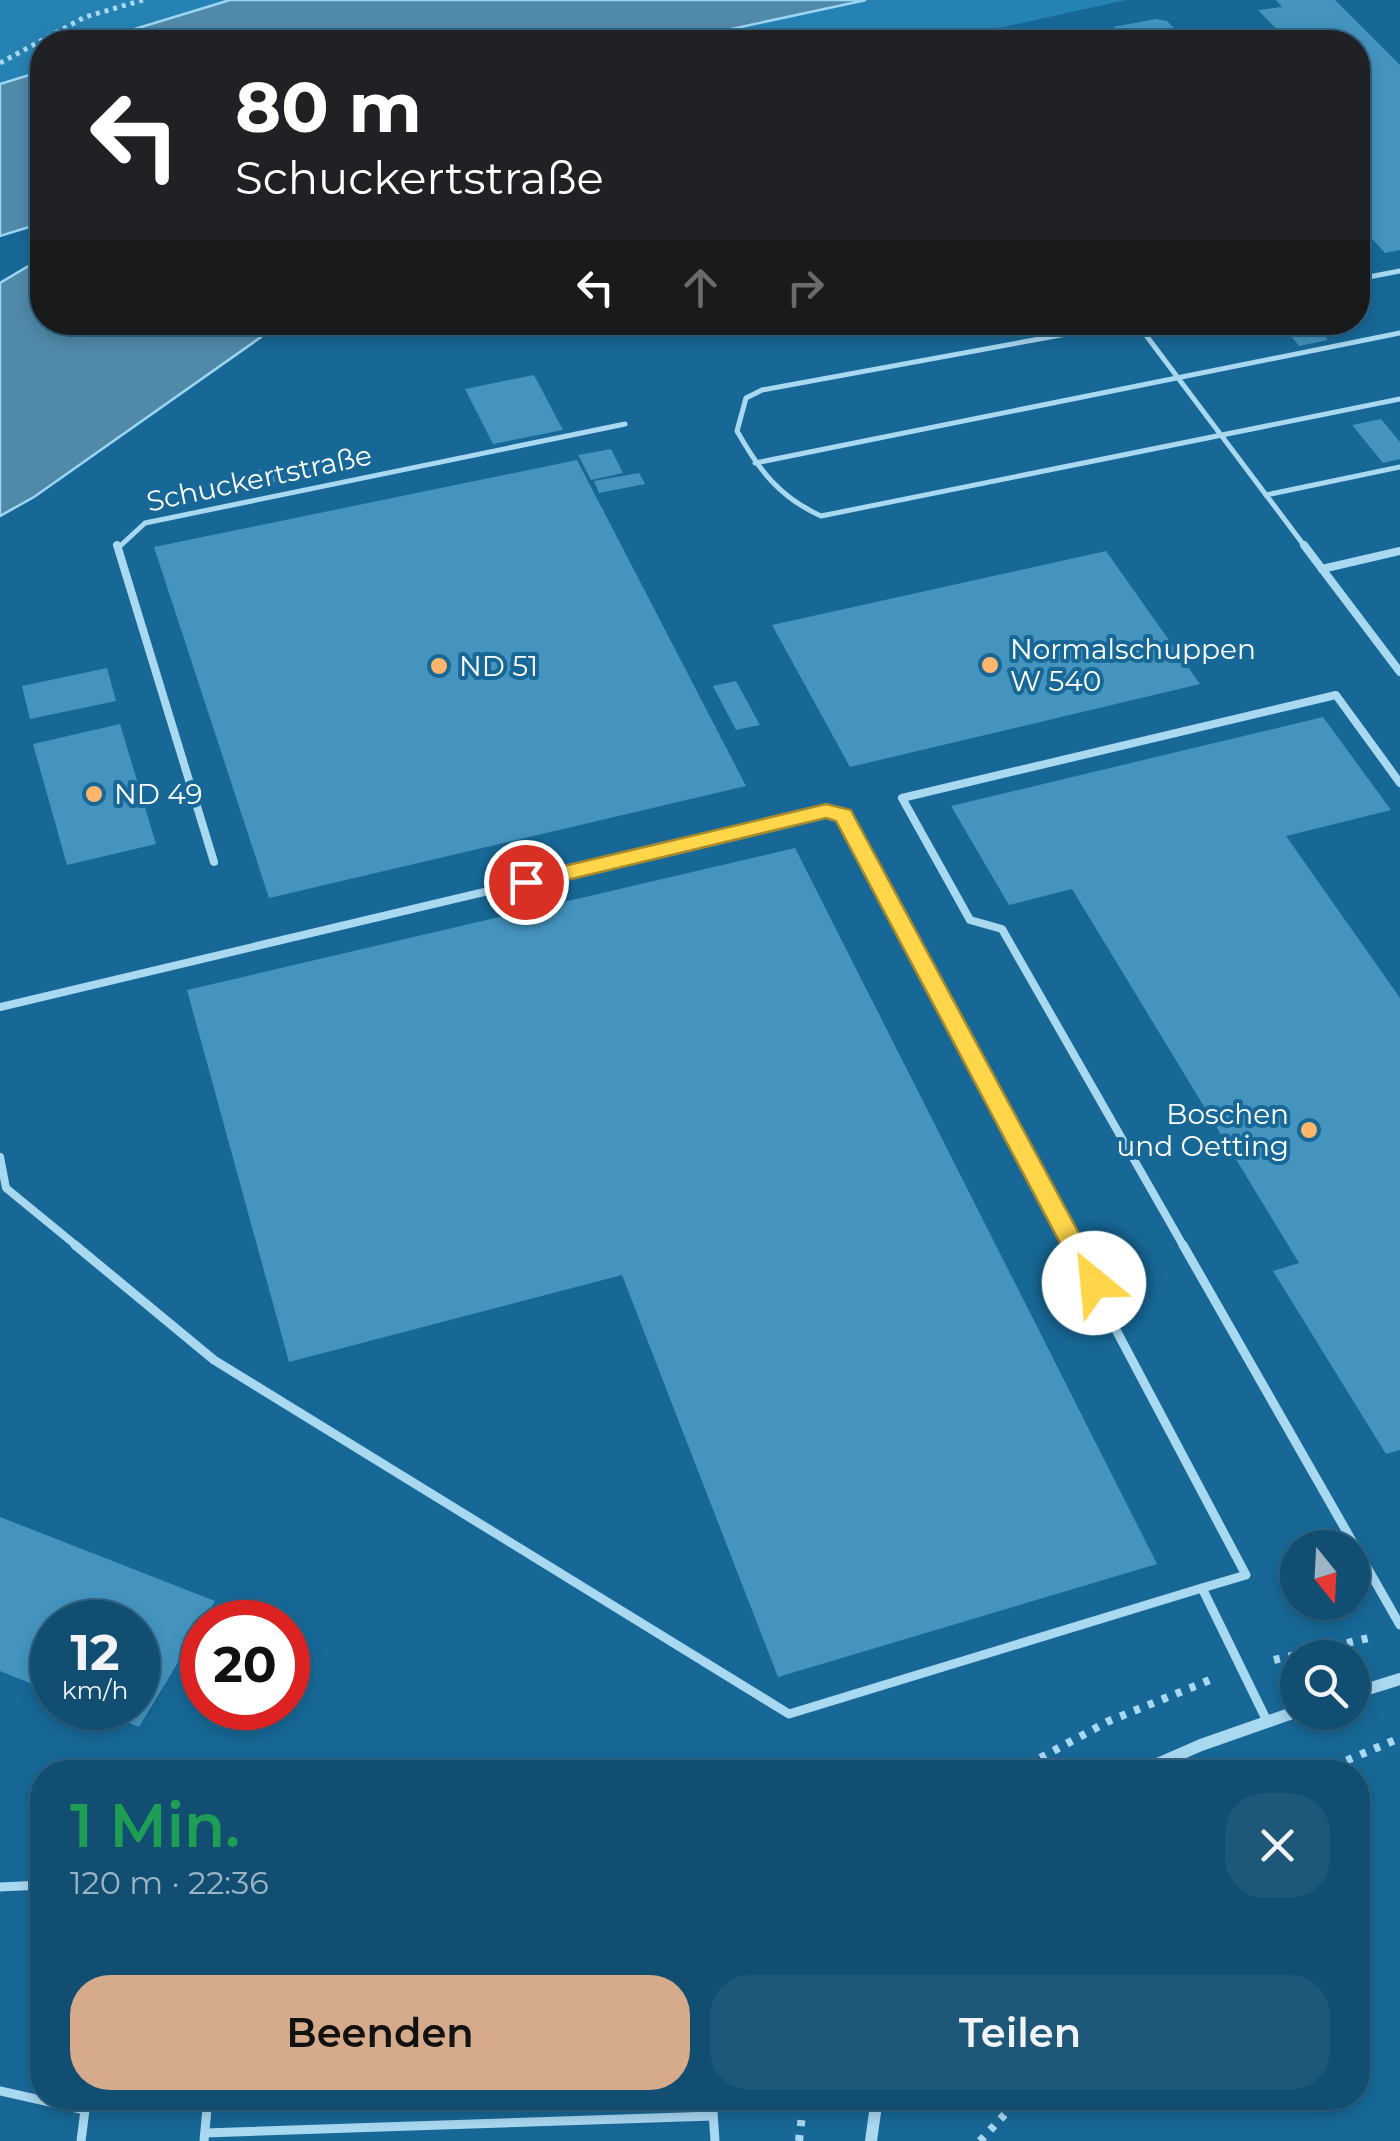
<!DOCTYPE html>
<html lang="de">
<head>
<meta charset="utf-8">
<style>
	:root { --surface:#114e71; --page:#1e5879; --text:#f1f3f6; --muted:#9cb4c3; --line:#306584; --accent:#d6ab8b }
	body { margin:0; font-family:Montserrat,sans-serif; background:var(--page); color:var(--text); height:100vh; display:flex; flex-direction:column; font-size:38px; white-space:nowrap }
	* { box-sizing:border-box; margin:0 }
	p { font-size:32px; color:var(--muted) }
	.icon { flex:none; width:55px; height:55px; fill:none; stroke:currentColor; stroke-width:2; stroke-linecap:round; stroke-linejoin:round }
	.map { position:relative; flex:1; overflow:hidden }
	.sheet { position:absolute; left:30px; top:1760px; width:1340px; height:350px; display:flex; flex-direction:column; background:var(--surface); border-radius:40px; box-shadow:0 5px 15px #0003,0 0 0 2px var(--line) }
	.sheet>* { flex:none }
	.hud { position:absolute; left:30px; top:30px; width:1340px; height:305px; border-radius:40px; box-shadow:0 5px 15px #0003,0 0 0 2px var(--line); background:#202124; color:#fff; overflow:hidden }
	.needle { width:65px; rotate:162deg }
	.tools { position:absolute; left:1280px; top:1530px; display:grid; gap:20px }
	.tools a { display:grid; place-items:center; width:90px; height:90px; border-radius:50%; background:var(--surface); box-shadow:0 5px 15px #0003,0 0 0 2px var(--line); font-size:50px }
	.speed { position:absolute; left:30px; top:1600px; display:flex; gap:20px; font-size:50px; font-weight:700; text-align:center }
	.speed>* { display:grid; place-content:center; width:130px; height:130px; border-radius:50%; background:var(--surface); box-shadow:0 5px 15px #0003,0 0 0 2px var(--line); line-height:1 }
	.speed small { font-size:25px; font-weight:400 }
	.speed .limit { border:15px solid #d22; background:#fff; color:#111 }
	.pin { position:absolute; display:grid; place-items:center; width:85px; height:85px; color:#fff; margin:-42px; border:5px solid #fff; border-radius:50%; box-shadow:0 2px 10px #0007 }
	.me { position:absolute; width:110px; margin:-55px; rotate:332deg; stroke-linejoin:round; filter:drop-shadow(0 0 8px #0008) }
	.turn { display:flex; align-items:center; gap:35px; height:210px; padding:0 40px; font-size:45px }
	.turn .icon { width:130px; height:130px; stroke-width:2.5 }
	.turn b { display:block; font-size:70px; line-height:85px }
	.lanes { display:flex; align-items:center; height:95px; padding:0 40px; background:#0003; justify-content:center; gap:50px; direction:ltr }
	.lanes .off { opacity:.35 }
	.round { display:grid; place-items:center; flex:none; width:105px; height:105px; border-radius:40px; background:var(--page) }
	.head { display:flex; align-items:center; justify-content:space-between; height:170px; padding:0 40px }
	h1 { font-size:60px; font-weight:600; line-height:75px; color:#1e9e55 }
	.primary-button { display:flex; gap:20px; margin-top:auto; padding:20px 40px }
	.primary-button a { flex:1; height:115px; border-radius:40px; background:var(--accent); color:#111; font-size:40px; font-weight:600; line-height:115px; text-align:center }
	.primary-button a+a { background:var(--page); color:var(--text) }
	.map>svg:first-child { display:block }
	.green { fill:#2682b3 }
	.water { fill:#5189a9; stroke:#9cd6f4; stroke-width:2.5 }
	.building { fill:#4494bf }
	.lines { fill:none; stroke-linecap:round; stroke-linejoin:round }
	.path-far1 { stroke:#a9d8f1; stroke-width:5; stroke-dasharray:4 5; stroke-linecap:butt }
	.path { stroke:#a9d8f1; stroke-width:8; stroke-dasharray:6 9; stroke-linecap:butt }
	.lane-far2 { stroke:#a9d8f1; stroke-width:5 }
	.lane-far1 { stroke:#a9d8f1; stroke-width:8 }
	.lane { stroke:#a9d8f1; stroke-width:9 }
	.street { stroke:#a9d8f1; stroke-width:12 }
	.route { fill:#ffd54a; stroke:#a68a30; stroke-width:2.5 }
	.poi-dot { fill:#ffb66a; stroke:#176897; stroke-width:4 }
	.labels { text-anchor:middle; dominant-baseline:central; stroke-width:8; stroke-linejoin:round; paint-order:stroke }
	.street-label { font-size:28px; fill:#fff; stroke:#176897 }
	.poi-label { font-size:28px; fill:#fff; stroke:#176897; text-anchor:start }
</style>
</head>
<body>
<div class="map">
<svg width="1400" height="2141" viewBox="0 0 1400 2141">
	<rect width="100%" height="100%" fill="#176897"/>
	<!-- green -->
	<g class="green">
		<polygon points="0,0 230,0 92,42 42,42 42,71 0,84"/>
		<polygon points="866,0 1126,0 935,42 671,42"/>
	</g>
	<!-- water -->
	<g class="water">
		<polygon points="230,0 866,0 671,42 92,42"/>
		<polygon points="42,71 42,223 0,236 0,84"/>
		<polygon points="42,258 42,322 281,323 34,497 0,516 0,283"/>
	</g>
	<!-- building -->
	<g class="building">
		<polygon points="1276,0 1335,0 1400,65 1400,250 1385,253 1358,223 1358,42 1289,42 1258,10 1282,7"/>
		<polygon points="1156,19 1167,21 1187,42 1098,42 1095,38 1120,34 1113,27"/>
		<polygon points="1280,322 1313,322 1328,340 1299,346"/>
		<polygon points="534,375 563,430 493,444 465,389"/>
		<polygon points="1381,419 1400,442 1400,459 1383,463 1352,425"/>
		<polygon points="611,449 623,473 591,480 578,455"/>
		<polygon points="307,460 313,474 257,486 251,472"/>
		<polygon points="577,460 746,786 269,898 154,547"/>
		<polygon points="639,473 645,484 599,493 594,481"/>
		<polygon points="1106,551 1200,684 850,767 772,625"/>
		<polygon points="107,668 116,701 30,719 22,686"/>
		<polygon points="736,681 760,725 736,730 713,686"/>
		<polygon points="1323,717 1391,810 1286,836 1400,998 1400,1450 1386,1454 1273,1271 1299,1263 1072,889 1009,905 951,806"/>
		<polygon points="120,724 156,844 67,865 33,744"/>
		<polygon points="795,848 1157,1564 778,1677 622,1275 289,1362 187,990"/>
		<polygon points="0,1517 215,1601 139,1727 90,1708 138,1708 138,1622 52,1622 52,1692 0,1671"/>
	</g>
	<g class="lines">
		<!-- path-far1 -->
		<polyline class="path-far1" points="0,63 85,17 143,0"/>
		<!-- path -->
		<g class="path">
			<polyline points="1274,1660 1369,1638"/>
			<polyline points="1014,1772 1109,1721 1210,1680"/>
			<polyline points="1319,1772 1400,1738"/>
			<polyline points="799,2141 804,2098"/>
			<polyline points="980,2141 1020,2098"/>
		</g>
		<!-- lane-far2 -->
		<g class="lane-far2">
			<polyline points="1358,279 1400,271"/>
			<path d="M 1132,322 L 762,390 L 746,398 L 737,431 C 759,470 779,497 821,516 L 1400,399"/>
			<polyline points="1136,322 1306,548"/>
			<polyline points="755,463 1400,333"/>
			<polyline points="1266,495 1400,467"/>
			<polyline points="118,548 145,523 625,424"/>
		</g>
		<!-- lane-far1 -->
		<g class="lane-far1">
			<polyline points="117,545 214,862"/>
			<polyline points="1304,545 1400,672"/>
			<polyline points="1322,569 1400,551"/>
			<polyline points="0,1007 826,811 844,815 1073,1247"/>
			<polyline points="0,1157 6,1188 78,1247"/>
			<polyline points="1184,1247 1002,929 970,920 902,798 1336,695 1400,783"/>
		</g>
		<!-- lane -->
		<g class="lane">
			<polyline points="75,1245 214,1360 789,1714 1202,1588 1267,1721"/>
			<polyline points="1071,1245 1246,1575 1202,1588"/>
			<polyline points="1183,1245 1400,1625"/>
			<polyline points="0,1887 42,1885"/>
			<polyline points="0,2091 85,2110 81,2141"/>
			<polyline points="712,2098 715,2141"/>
			<polyline points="205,2133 713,2116"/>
			<polyline points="204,2141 208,2098"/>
		</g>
		<!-- street -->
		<g class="street">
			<polyline points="1352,1694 1400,1679"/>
			<polyline points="1139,1772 1201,1745 1298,1711"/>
			<polyline points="871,2141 877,2098"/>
		</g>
	</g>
	<!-- route -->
	<polygon class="route" points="826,804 851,810 854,816 1102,1276 1106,1283 1102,1290 1085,1290 836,821 826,818 526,890 515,882 526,875"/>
	<!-- markers -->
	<g class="poi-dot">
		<circle cx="990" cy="665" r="10"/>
		<circle cx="439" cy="666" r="10"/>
		<circle cx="94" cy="794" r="10"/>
		<circle cx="1309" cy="1130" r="10"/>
	</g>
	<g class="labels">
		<!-- street labels -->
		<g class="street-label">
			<text transform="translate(259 478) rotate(-12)">Schuckertstraße</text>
		</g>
		<!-- poi labels -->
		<g class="poi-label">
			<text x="1010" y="649">Normalschuppen<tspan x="1010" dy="32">W 540</tspan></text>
			<text x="459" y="666">ND 51</text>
			<text x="114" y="794">ND 49</text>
			<text x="1289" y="1114" text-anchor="end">Boschen<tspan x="1289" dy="32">und Oetting</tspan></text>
		</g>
	</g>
</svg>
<div class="tools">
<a><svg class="needle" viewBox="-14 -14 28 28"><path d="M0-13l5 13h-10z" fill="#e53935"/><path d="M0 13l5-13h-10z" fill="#9cb4c3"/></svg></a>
<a><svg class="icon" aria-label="search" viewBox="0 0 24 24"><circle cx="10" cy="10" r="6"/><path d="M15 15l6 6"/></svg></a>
</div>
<div class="speed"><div>12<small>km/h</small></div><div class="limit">20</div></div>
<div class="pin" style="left:526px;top:882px;background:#d93025"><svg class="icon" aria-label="arrive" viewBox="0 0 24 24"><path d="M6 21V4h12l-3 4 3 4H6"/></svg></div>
<svg class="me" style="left:1094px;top:1283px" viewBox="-20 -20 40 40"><circle r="19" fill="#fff"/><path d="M0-13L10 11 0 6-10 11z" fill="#ffd54a"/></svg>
<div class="hud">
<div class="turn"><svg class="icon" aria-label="left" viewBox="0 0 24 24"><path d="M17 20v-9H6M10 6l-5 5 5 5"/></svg><div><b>80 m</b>Schuckertstraße</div></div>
<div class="lanes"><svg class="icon" aria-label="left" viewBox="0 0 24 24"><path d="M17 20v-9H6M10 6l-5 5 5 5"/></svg><svg class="icon off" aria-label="ahead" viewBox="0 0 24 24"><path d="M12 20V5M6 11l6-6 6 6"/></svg><svg class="icon off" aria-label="right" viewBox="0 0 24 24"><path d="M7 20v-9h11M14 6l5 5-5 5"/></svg></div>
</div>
<section class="sheet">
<div class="head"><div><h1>1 Min.</h1><p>120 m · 22:36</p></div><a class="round"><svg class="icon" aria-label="close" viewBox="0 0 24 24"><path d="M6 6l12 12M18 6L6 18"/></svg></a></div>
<div class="primary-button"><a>Beenden</a><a>Teilen</a></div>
</section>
</div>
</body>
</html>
